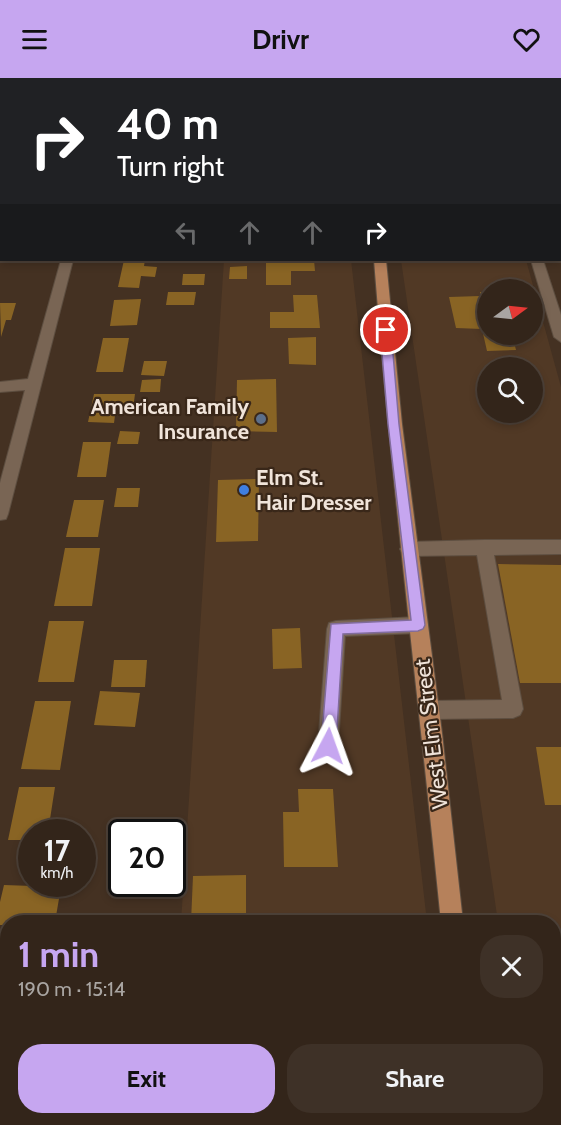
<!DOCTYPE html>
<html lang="en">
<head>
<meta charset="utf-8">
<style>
	:root { --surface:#33251a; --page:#3e3127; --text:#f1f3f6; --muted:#a9a5a2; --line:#4e4239; --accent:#c6a6f0 }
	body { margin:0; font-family:Cabin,sans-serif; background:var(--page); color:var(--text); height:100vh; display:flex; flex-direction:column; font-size:22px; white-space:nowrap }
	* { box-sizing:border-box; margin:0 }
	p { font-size:20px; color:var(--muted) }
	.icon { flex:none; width:33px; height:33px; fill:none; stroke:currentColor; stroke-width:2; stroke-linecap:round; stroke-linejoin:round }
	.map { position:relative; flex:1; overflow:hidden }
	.details { position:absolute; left:0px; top:837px; width:561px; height:210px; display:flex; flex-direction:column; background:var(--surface); border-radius:24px 24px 0 0; box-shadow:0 3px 9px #0003,0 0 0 2px var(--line) }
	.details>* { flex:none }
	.hud { position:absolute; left:0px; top:0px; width:561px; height:183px; box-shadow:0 3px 9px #0003,0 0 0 2px var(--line); background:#202124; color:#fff; overflow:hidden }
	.needle { width:39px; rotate:75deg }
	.fabs { position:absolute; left:477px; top:201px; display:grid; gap:12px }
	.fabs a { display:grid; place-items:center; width:66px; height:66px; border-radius:50%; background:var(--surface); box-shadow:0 3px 9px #0003,0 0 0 2px var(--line); font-size:30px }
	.speed { position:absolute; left:18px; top:741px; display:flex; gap:12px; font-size:30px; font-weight:700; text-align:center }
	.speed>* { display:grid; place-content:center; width:78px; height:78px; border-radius:50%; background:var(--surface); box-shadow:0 3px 9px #0003,0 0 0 2px var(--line); line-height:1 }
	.speed small { font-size:15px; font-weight:400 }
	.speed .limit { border:3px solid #111; border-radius:9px; background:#fff; color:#111 }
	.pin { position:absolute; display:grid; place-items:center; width:51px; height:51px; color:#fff; margin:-26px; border:3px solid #fff; border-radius:50%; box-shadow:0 2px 6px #0007 }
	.me { position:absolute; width:66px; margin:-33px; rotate:4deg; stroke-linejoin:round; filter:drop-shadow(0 0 4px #0008) }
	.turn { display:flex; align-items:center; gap:21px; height:126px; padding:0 18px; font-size:27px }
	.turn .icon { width:78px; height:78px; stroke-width:2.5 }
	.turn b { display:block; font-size:42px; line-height:51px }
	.lanes { display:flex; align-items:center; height:57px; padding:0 18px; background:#0003; justify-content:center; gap:30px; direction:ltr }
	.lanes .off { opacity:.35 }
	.round { display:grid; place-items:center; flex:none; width:63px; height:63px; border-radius:24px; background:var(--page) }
	.head { display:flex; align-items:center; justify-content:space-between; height:102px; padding:0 18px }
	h1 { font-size:36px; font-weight:700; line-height:45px; color:var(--accent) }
	.action { display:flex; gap:12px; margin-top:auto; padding:12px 18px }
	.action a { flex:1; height:69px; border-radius:24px; background:var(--accent); color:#111; font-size:24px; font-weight:700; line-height:69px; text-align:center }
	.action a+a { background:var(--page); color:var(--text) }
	header { display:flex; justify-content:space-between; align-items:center; height:78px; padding:0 18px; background:var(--accent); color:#111; font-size:27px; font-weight:700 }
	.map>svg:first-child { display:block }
	.built { fill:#513925; fill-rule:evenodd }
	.building { fill:#896424 }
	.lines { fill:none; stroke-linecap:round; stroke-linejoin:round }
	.minor-casing { stroke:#5d4e40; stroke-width:2 }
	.major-casing { stroke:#5d4e40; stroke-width:2 }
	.minor { fill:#796554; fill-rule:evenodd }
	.major { fill:#b6815b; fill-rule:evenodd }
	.route { fill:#c6a6f0; stroke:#816c9c; stroke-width:1.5 }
	.service-dot { fill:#5c6f8a; stroke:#392719; stroke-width:2 }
	.shop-dot { fill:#3f7fe0; stroke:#392719; stroke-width:2 }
	.labels { text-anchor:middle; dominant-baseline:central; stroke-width:4.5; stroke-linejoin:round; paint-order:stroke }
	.poi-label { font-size:22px; font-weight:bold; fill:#f0e4da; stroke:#392719; text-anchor:end }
	.street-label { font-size:22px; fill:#f0e4da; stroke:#392719 }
</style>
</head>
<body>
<header><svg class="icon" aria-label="menu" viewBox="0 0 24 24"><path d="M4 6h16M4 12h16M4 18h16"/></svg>Drivr<svg class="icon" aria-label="heart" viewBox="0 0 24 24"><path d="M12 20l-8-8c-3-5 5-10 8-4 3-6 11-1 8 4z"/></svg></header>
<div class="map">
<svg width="561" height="1047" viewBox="0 0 561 1047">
	<rect width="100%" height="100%" fill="#443122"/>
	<!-- built -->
	<g class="built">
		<polygon points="224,182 351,182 427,844 181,844"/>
		<path d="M 401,182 L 526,182 L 561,309 L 561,1047 L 527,1047 L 526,1040 L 554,1040 L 554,844 L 498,844 ZM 488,212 L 532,212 L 532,256 L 488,256 ZM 488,290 L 532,290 L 532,334 L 488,334 Z"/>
		<polygon points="168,1040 449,1040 450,1047 168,1047"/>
	</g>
	<!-- building -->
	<g class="building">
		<polygon points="124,182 145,182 144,188 157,189 155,199 141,198 139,210 118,209"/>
		<polygon points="266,182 314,182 315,193 291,193 291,207 266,207"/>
		<polygon points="247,188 247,201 229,201 230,189"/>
		<polygon points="183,196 205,196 204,207 182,207"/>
		<polygon points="168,214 196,214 194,227 166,227"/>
		<polygon points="480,214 488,214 488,256 512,256 516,272 487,273 482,251 456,250 449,219 480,218"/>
		<polygon points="293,217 317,217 320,250 270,250 270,234 294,234"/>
		<polygon points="141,221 137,247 110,248 114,222"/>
		<polygon points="0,225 16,225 11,242 6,242 1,259"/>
		<polygon points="316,259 316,287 289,286 288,260"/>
		<polygon points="103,260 129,260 123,294 96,294"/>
		<polygon points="144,283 167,283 164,298 141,297"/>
		<polygon points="161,301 160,314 140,314 142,302"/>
		<polygon points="276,301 277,354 236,353 237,302"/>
		<polygon points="94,316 135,316 133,331 116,330 114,345 88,344"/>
		<polygon points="120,353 140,354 138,366 117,366"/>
		<polygon points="83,364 111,364 106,399 77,399"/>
		<polygon points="259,401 258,463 216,464 218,402"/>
		<polygon points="117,410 140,410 138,429 114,429"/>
		<polygon points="74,422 104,422 98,459 66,459"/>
		<polygon points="65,470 100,470 92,528 54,528"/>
		<polygon points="498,486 561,487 561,605 520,605"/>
		<polygon points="49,543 84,543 74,604 38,604"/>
		<polygon points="300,550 302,590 273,591 272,551"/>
		<polygon points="114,582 147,582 145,609 111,609"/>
		<polygon points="100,613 140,615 135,649 94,647"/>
		<polygon points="35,623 71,623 60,692 21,691"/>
		<polygon points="536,669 561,669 561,727 545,727"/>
		<polygon points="19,709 55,709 48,754 32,754 32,762 8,762"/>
		<polygon points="298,711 333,711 338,789 284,789 283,734 299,734"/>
		<polygon points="82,763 90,764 86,795 82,795"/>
		<polygon points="246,797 246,844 191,844 193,798"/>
		<polygon points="4,807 61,809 55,844 8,844 8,847 0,847 0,824"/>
		<polygon points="0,932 8,932 9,1047 0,1047"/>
		<rect x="183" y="1040" width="50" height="7"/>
	</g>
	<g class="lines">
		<defs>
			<g id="minor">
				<polygon points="33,0 57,0 32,2"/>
				<rect x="113" y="0" width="10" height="2"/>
				<polygon points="414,0 435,0 413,2"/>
				<rect x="0" y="2" width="2" height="6"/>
				<rect x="560" y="66" width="1" height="6"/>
				<rect x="0" y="125" width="2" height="8"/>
				<polygon points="61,182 73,182 8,436 6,441 0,442 0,405 25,312 0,314 0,304 28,301"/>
				<polygon points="531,182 543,182 561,237 561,264 554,259"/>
				<polygon points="484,462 561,462 561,476 494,477 523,631 520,637 513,640 429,641 422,638 419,632 422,626 429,623 502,622 477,477 409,478 403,476 400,471 403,466 409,464"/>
				<polygon points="418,539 424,542 427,547 424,552 418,555 345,558 338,668 335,675 328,677 321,675 318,668 327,551 329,545 336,543"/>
			</g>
			<g id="major">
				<polygon points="354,0 364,0 365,2 355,2"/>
				<path d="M 374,182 L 386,182 L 402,346 L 442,655 L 463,844 L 441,844 C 419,623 391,403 374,182 Z"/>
				<polygon points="459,1040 485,1040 486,1047 460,1047"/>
			</g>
		</defs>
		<!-- minor casing -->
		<use href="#minor" class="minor-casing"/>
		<!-- major casing -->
		<use href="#major" class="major-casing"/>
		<!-- minor -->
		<use href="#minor" class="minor"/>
		<!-- major -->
		<use href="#major" class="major"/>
	</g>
	<!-- route -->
	<polygon class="route" points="386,249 391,252 399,346 425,547 423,551 418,553 343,556 336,668 334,673 328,675 323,673 321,668 331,546 411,542 388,346 380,252"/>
	<!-- markers -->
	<circle class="service-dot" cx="261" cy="341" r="6"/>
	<circle class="shop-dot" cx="244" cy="412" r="6"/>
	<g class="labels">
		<!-- poi labels -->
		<g class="poi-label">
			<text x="249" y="328">American Family<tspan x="249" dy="25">Insurance</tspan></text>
			<text x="256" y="399" text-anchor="start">Elm St.<tspan x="256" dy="25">Hair Dresser</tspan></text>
		</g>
		<!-- street labels -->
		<g class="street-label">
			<text transform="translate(431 656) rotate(-97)">West Elm Street</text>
		</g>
	</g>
</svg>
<div class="fabs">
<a><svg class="needle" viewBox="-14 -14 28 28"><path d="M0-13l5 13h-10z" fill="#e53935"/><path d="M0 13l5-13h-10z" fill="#a9a5a2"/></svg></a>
<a><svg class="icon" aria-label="search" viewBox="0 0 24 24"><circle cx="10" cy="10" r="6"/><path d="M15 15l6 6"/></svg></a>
</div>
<div class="speed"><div>17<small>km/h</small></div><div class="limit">20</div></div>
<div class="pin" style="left:386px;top:252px;background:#d93025"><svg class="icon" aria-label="arrive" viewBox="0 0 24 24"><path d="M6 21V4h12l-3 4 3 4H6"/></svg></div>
<svg class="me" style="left:328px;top:668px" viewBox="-20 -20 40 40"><path d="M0-17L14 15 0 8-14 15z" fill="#c6a6f0" stroke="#fff" stroke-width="4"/></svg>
<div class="hud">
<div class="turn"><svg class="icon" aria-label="right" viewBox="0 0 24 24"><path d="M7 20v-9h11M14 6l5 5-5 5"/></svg><div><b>40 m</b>Turn right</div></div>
<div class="lanes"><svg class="icon off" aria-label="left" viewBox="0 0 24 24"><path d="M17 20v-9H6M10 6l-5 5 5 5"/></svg><svg class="icon off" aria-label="ahead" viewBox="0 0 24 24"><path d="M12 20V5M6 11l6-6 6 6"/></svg><svg class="icon off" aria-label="ahead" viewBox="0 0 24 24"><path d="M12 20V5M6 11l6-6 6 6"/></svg><svg class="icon" aria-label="right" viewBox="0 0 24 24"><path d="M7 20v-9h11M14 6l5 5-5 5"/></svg></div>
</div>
<section class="details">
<div class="head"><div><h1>1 min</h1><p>190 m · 15:14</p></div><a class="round"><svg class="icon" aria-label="close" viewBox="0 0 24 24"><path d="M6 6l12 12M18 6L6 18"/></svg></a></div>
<div class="action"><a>Exit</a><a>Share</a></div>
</section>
</div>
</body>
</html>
